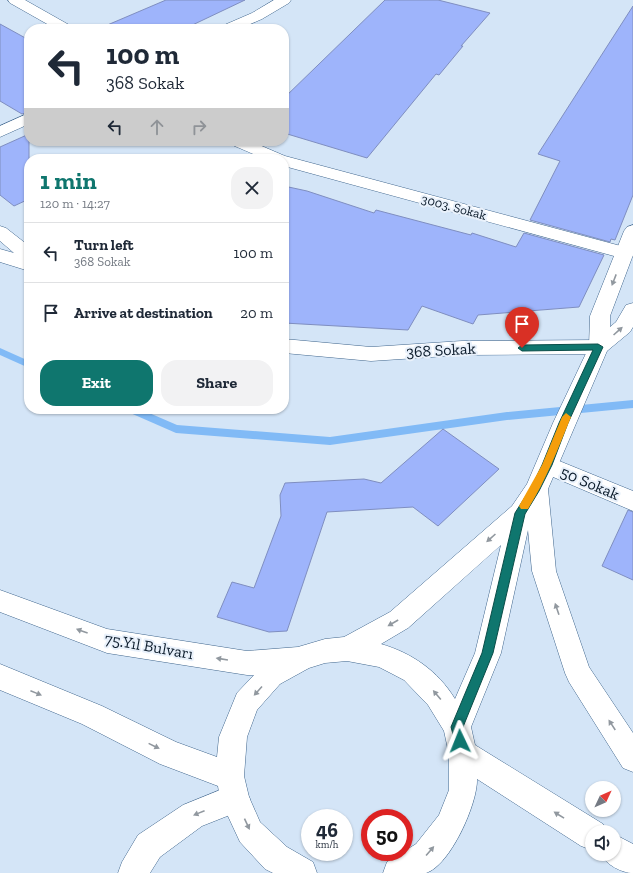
<!DOCTYPE html>
<html lang="en">
<head>
<meta charset="utf-8">
<style>
	:root { --surface:#fff; --page:#f2f2f3; --text:#1f2937; --muted:#747a83; --line:#e0e1e3; --accent:#0f766e }
	body { margin:0; font-family:"Zilla Slab",serif; background:var(--page); color:var(--text); height:100vh; display:flex; flex-direction:column; font-size:15px; white-space:nowrap }
	* { box-sizing:border-box; margin:0 }
	p { font-size:13px; color:var(--muted) }
	.icon { flex:none; width:22px; height:22px; fill:none; stroke:currentColor; stroke-width:2; stroke-linecap:round; stroke-linejoin:round }
	.map { position:relative; flex:1; overflow:hidden }
	.sheet { position:absolute; left:24px; top:154px; width:265px; height:260px; display:flex; flex-direction:column; background:var(--surface); border-radius:16px; box-shadow:0 1px 3px #0004 }
	.sheet>* { flex:none }
	.banner { position:absolute; left:24px; top:24px; width:265px; height:122px; border-radius:16px; box-shadow:0 1px 3px #0004; background:#fff; color:var(--text); overflow:hidden }
	.needle { width:26px; rotate:46deg }
	.buttons { position:absolute; left:585px; top:781px; display:grid; gap:8px }
	.buttons a { display:grid; place-items:center; width:36px; height:36px; border-radius:50%; background:var(--surface); box-shadow:0 1px 3px #0004; font-size:20px }
	.speed { position:absolute; left:301px; top:809px; display:flex; gap:8px; font-size:20px; font-weight:700; text-align:center }
	.speed>* { display:grid; place-content:center; width:52px; height:52px; border-radius:50%; background:var(--surface); box-shadow:0 1px 3px #0004; line-height:1 }
	.speed small { font-size:10px; font-weight:400 }
	.speed .limit { border:6px solid #d22; background:#fff; color:#111 }
	.pin { position:absolute; display:grid; place-items:center; width:34px; height:34px; color:#fff; margin:-41px -17px; border-radius:50% 50% 50% 0; rotate:-45deg; box-shadow:0 0 4px #0007 }
	.pin .icon { rotate:45deg }
	.me { position:absolute; width:44px; margin:-22px; rotate:358deg; stroke-linejoin:round; filter:drop-shadow(0 0 3px #0008) }
	.turn { display:flex; align-items:center; gap:14px; height:84px; padding:0 16px; font-size:18px }
	.turn .icon { width:52px; height:52px; stroke-width:2.5 }
	.turn b { display:block; font-size:28px; line-height:34px }
	.lanes { display:flex; align-items:center; height:38px; padding:0 16px; background:#0003; justify-content:center; gap:20px; direction:ltr }
	.lanes .off { opacity:.35 }
	.round { display:grid; place-items:center; flex:none; width:42px; height:42px; border-radius:16px; background:var(--page) }
	.summary { display:flex; align-items:center; justify-content:space-between; height:68px; padding:0 16px }
	h1 { font-size:24px; font-weight:800; line-height:30px; color:var(--accent) }
	.action { display:flex; gap:8px; margin-top:auto; padding:8px 16px }
	.action a { flex:1; height:46px; border-radius:16px; background:var(--accent); color:#fff; font-size:16px; font-weight:800; line-height:46px; text-align:center }
	.action a+a { background:var(--page); color:var(--text) }
	ul { padding:0; list-style:none }
	li { display:flex; align-items:center; gap:12px; height:60px; padding:0 16px; border-top:1px solid var(--line) }
	li div { flex:1 }
	li b { display:block; font-size:15px }
	li em { font-style:normal }
	.map>svg:first-child { display:block }
	.lines { fill:none; stroke-linecap:round; stroke-linejoin:round }
	.stream { fill:#81baf6; fill-rule:evenodd }
	.building { fill:#9eb4fb; stroke:#7f8ec0 }
	.minor-casing { stroke:#40668d; stroke-width:1 }
	.tertiary-casing { stroke:#40668d; stroke-width:1 }
	.secondary-casing { stroke:#40668d; stroke-width:1 }
	.minor { fill:#fff; fill-rule:evenodd }
	.tertiary { fill:#fff; fill-rule:evenodd }
	.secondary { fill:#fff; fill-rule:evenodd }
	.oneway { fill:#91989f }
	.route { fill:#0f766e; stroke:#0a4d48 }
	.slow { fill:#f59e0b }
	.labels { text-anchor:middle; dominant-baseline:central; stroke-width:4; stroke-linejoin:round; paint-order:stroke }
	.far-street-label { font-size:13px; fill:#0a1a2a; stroke:#e9f1fb }
	.street-label { font-size:16px; fill:#0a1a2a; stroke:#e9f1fb }
</style>
</head>
<body>
<div class="map">
<svg width="633" height="873" viewBox="0 0 633 873">
	<rect width="100%" height="100%" fill="#d4e5f7"/>
	<g class="lines">
		<!-- stream -->
		<g class="stream">
			<polygon points="0,348 29,361 29,368 0,355"/>
			<polygon points="633,400 633,408 507,420 330,445 176,433 128,412 126,409 140,409 177,425 330,437 507,412"/>
		</g>
	</g>
	<!-- building -->
	<g class="building">
		<polygon points="166,0 245,0 184,29 98,29"/>
		<polygon points="385,0 438,0 490,13 461,46 463,46 439,75 436,74 367,158 284,133 284,98"/>
		<polygon points="633,6 633,195 615,240 611,239 610,242 530,220 560,161 538,154"/>
		<polygon points="0,24 29,40 29,112 22,114 0,101"/>
		<polygon points="29,134 29,199 14,206 0,195 0,147"/>
		<polygon points="284,186 307,191 374,213 376,210 471,235 472,233 516,247 524,233 604,255 579,307 478,315 473,324 422,306 408,330 284,323"/>
		<polygon points="443,429 499,469 438,526 413,507 327,512 287,631 269,632 217,617 232,582 254,588 281,516 280,495 285,483 364,479 381,483"/>
		<polygon points="628,510 633,512 633,580 602,566"/>
	</g>
	<g class="lines">
		<defs>
			<g id="minor">
				<polygon points="8,0 25,0 71,26 73,29 56,29 10,3"/>
				<polygon points="274,0 291,0 289,3 262,19 239,29 220,29 222,26 252,13"/>
				<polygon points="29,113 29,124 0,137 0,126"/>
				<polygon points="228,141 250,141 285,156 632,249 633,255 632,257 625,259 284,166 284,159 265,159 230,144"/>
				<polygon points="0,226 6,228 29,246 29,271 0,262 0,249 14,253 0,241"/>
				<polygon points="284,339 371,347 462,341 599,340 606,342 609,347 606,352 599,354 462,355 371,361 284,353"/>
				<polygon points="547,456 633,491 633,511 539,471 536,465 539,459"/>
			</g>
			<polygon id="tertiary" points="235,784 245,789 250,799 245,809 202,826 160,857 150,873 118,873 122,862 138,835 183,805"/>
			<g id="secondary">
				<path d="M 633,225 L 633,255 L 610,316 L 610,327 L 616,322 L 626,305 L 633,303 L 633,327 L 630,332 L 607,351 L 548,489 L 556,571 L 589,667 L 633,733 L 633,772 L 623,768 L 569,682 L 565,673 L 532,571 L 528,530 L 501,653 L 471,727 L 475,745 L 603,824 L 606,832 L 592,832 L 592,850 L 581,846 L 477,779 C 478,803 450,866 426,873 C 418,873 392,873 383,873 L 387,862 L 416,844 L 439,815 L 449,790 L 449,754 L 444,731 L 428,705 L 404,680 L 379,667 L 347,661 L 325,663 L 309,668 L 280,684 L 257,710 L 247,737 L 244,776 L 249,797 L 260,822 L 287,847 L 313,862 L 317,873 L 273,873 L 265,869 L 240,842 L 220,799 L 218,786 L 160,764 L 82,724 L 0,690 L 0,664 L 102,706 L 176,742 L 217,757 L 219,737 L 237,693 L 254,675 L 247,675 L 107,653 L 0,612 L 0,590 L 107,629 L 247,651 L 298,647 L 325,639 L 344,637 L 390,612 L 512,506 L 527,484 L 553,423 L 589,347 L 590,316 L 624,231 L 627,227 ZM 501,545 L 475,653 L 455,699 C 438,671 412,653 381,644 L 408,628 Z"/>
				<path d="M 614,834 L 633,844 L 633,873 C 622,873 606,865 601,854 L 614,854 Z"/>
			</g>
		</defs>
		<!-- minor casing -->
		<use href="#minor" class="minor-casing"/>
		<!-- tertiary casing -->
		<use href="#tertiary" class="tertiary-casing"/>
		<!-- secondary casing -->
		<use href="#secondary" class="secondary-casing"/>
		<!-- minor -->
		<use href="#minor" class="minor"/>
		<!-- tertiary -->
		<use href="#tertiary" class="tertiary"/>
		<!-- secondary -->
		<use href="#secondary" class="secondary"/>
	</g>
	<!-- one-way arrows -->
	<defs><path id="oneway-solid" d="M-6-.8H1V-3.2L6.5 0L1 3.2V.8H-6Z"/></defs>
	<g class="oneway">
		<use href="#oneway-solid" transform="translate(614 280) rotate(111)"/>
		<use href="#oneway-solid" transform="translate(618 331) rotate(-42)"/>
		<use href="#oneway-solid" transform="translate(491 538) rotate(138)"/>
		<use href="#oneway-solid" transform="translate(557 609) rotate(-109)"/>
		<use href="#oneway-solid" transform="translate(393 623) rotate(150)"/>
		<use href="#oneway-solid" transform="translate(82 631) rotate(-160)"/>
		<use href="#oneway-solid" transform="translate(222 659) rotate(-171)"/>
		<use href="#oneway-solid" transform="translate(258 691) rotate(132)"/>
		<use href="#oneway-solid" transform="translate(36 693) rotate(22)"/>
		<use href="#oneway-solid" transform="translate(437 695) rotate(-130)"/>
		<use href="#oneway-solid" transform="translate(612 725) rotate(-123)"/>
		<use href="#oneway-solid" transform="translate(154 746) rotate(26)"/>
		<use href="#oneway-solid" transform="translate(199 813) rotate(158)"/>
		<use href="#oneway-solid" transform="translate(559 815) rotate(-148)"/>
		<use href="#oneway-solid" transform="translate(247 824) rotate(65)"/>
		<use href="#oneway-solid" transform="translate(430 851) rotate(-49)"/>
	</g>
	<!-- route -->
	<polygon class="route" points="598,344 603,347 568,423 552,465 539,491 525,514 493,653 463,727 466,741 464,745 460,746 456,745 451,727 482,653 515,513 532,486 542,465 559,423 593,350 522,351 518,348 522,345"/>
	<!-- slow -->
	<path class="slow" d="M 566,413 L 571,417 C 558,449 546,480 528,509 L 521,509 L 519,506 L 542,465 L 562,417 Z"/>
	<g class="labels">
		<!-- far-street labels -->
		<g class="far-street-label">
			<text transform="translate(454 207) rotate(15)">3003. Sokak</text>
		</g>
		<!-- street labels -->
		<g class="street-label">
			<text transform="translate(441 350) rotate(-3)">368 Sokak</text>
			<text transform="translate(590 483) rotate(23)">50 Sokak</text>
			<text transform="translate(149 646) rotate(10)">75.Yıl Bulvarı</text>
		</g>
	</g>
</svg>
<div class="buttons">
<a><svg class="needle" viewBox="-14 -14 28 28"><path d="M0-13l5 13h-10z" fill="#e53935"/><path d="M0 13l5-13h-10z" fill="#747a83"/></svg></a>
<a><svg class="icon" aria-label="sound" viewBox="0 0 24 24"><path d="M4 9h4l5-4v14l-5-4H4zM17 9q2 3 0 6"/></svg></a>
</div>
<div class="speed"><div>46<small>km/h</small></div><div class="limit">50</div></div>
<div class="pin" style="left:522px;top:348px;background:#d93025"><svg class="icon" aria-label="arrive" viewBox="0 0 24 24"><path d="M6 21V4h12l-3 4 3 4H6"/></svg></div>
<svg class="me" style="left:460px;top:741px" viewBox="-20 -20 40 40"><path d="M0-17L14 15 0 8-14 15z" fill="#0f766e" stroke="#fff" stroke-width="4"/></svg>
<div class="banner">
<div class="turn"><svg class="icon" aria-label="left" viewBox="0 0 24 24"><path d="M17 20v-9H6M10 6l-5 5 5 5"/></svg><div><b>100 m</b>368 Sokak</div></div>
<div class="lanes"><svg class="icon" aria-label="left" viewBox="0 0 24 24"><path d="M17 20v-9H6M10 6l-5 5 5 5"/></svg><svg class="icon off" aria-label="ahead" viewBox="0 0 24 24"><path d="M12 20V5M6 11l6-6 6 6"/></svg><svg class="icon off" aria-label="right" viewBox="0 0 24 24"><path d="M7 20v-9h11M14 6l5 5-5 5"/></svg></div>
</div>
<section class="sheet">
<div class="summary"><div><h1>1 min</h1><p>120 m · 14:27</p></div><a class="round"><svg class="icon" aria-label="close" viewBox="0 0 24 24"><path d="M6 6l12 12M18 6L6 18"/></svg></a></div>
<ul>
<li><svg class="icon" aria-label="left" viewBox="0 0 24 24"><path d="M17 20v-9H6M10 6l-5 5 5 5"/></svg><div><b>Turn left</b><p>368 Sokak</p></div><em>100 m</em></li>
<li><svg class="icon" aria-label="arrive" viewBox="0 0 24 24"><path d="M6 21V4h12l-3 4 3 4H6"/></svg><div><b>Arrive at destination</b></div><em>20 m</em></li>
</ul>
<div class="action"><a>Exit</a><a>Share</a></div>
</section>
</div>
</body>
</html>
